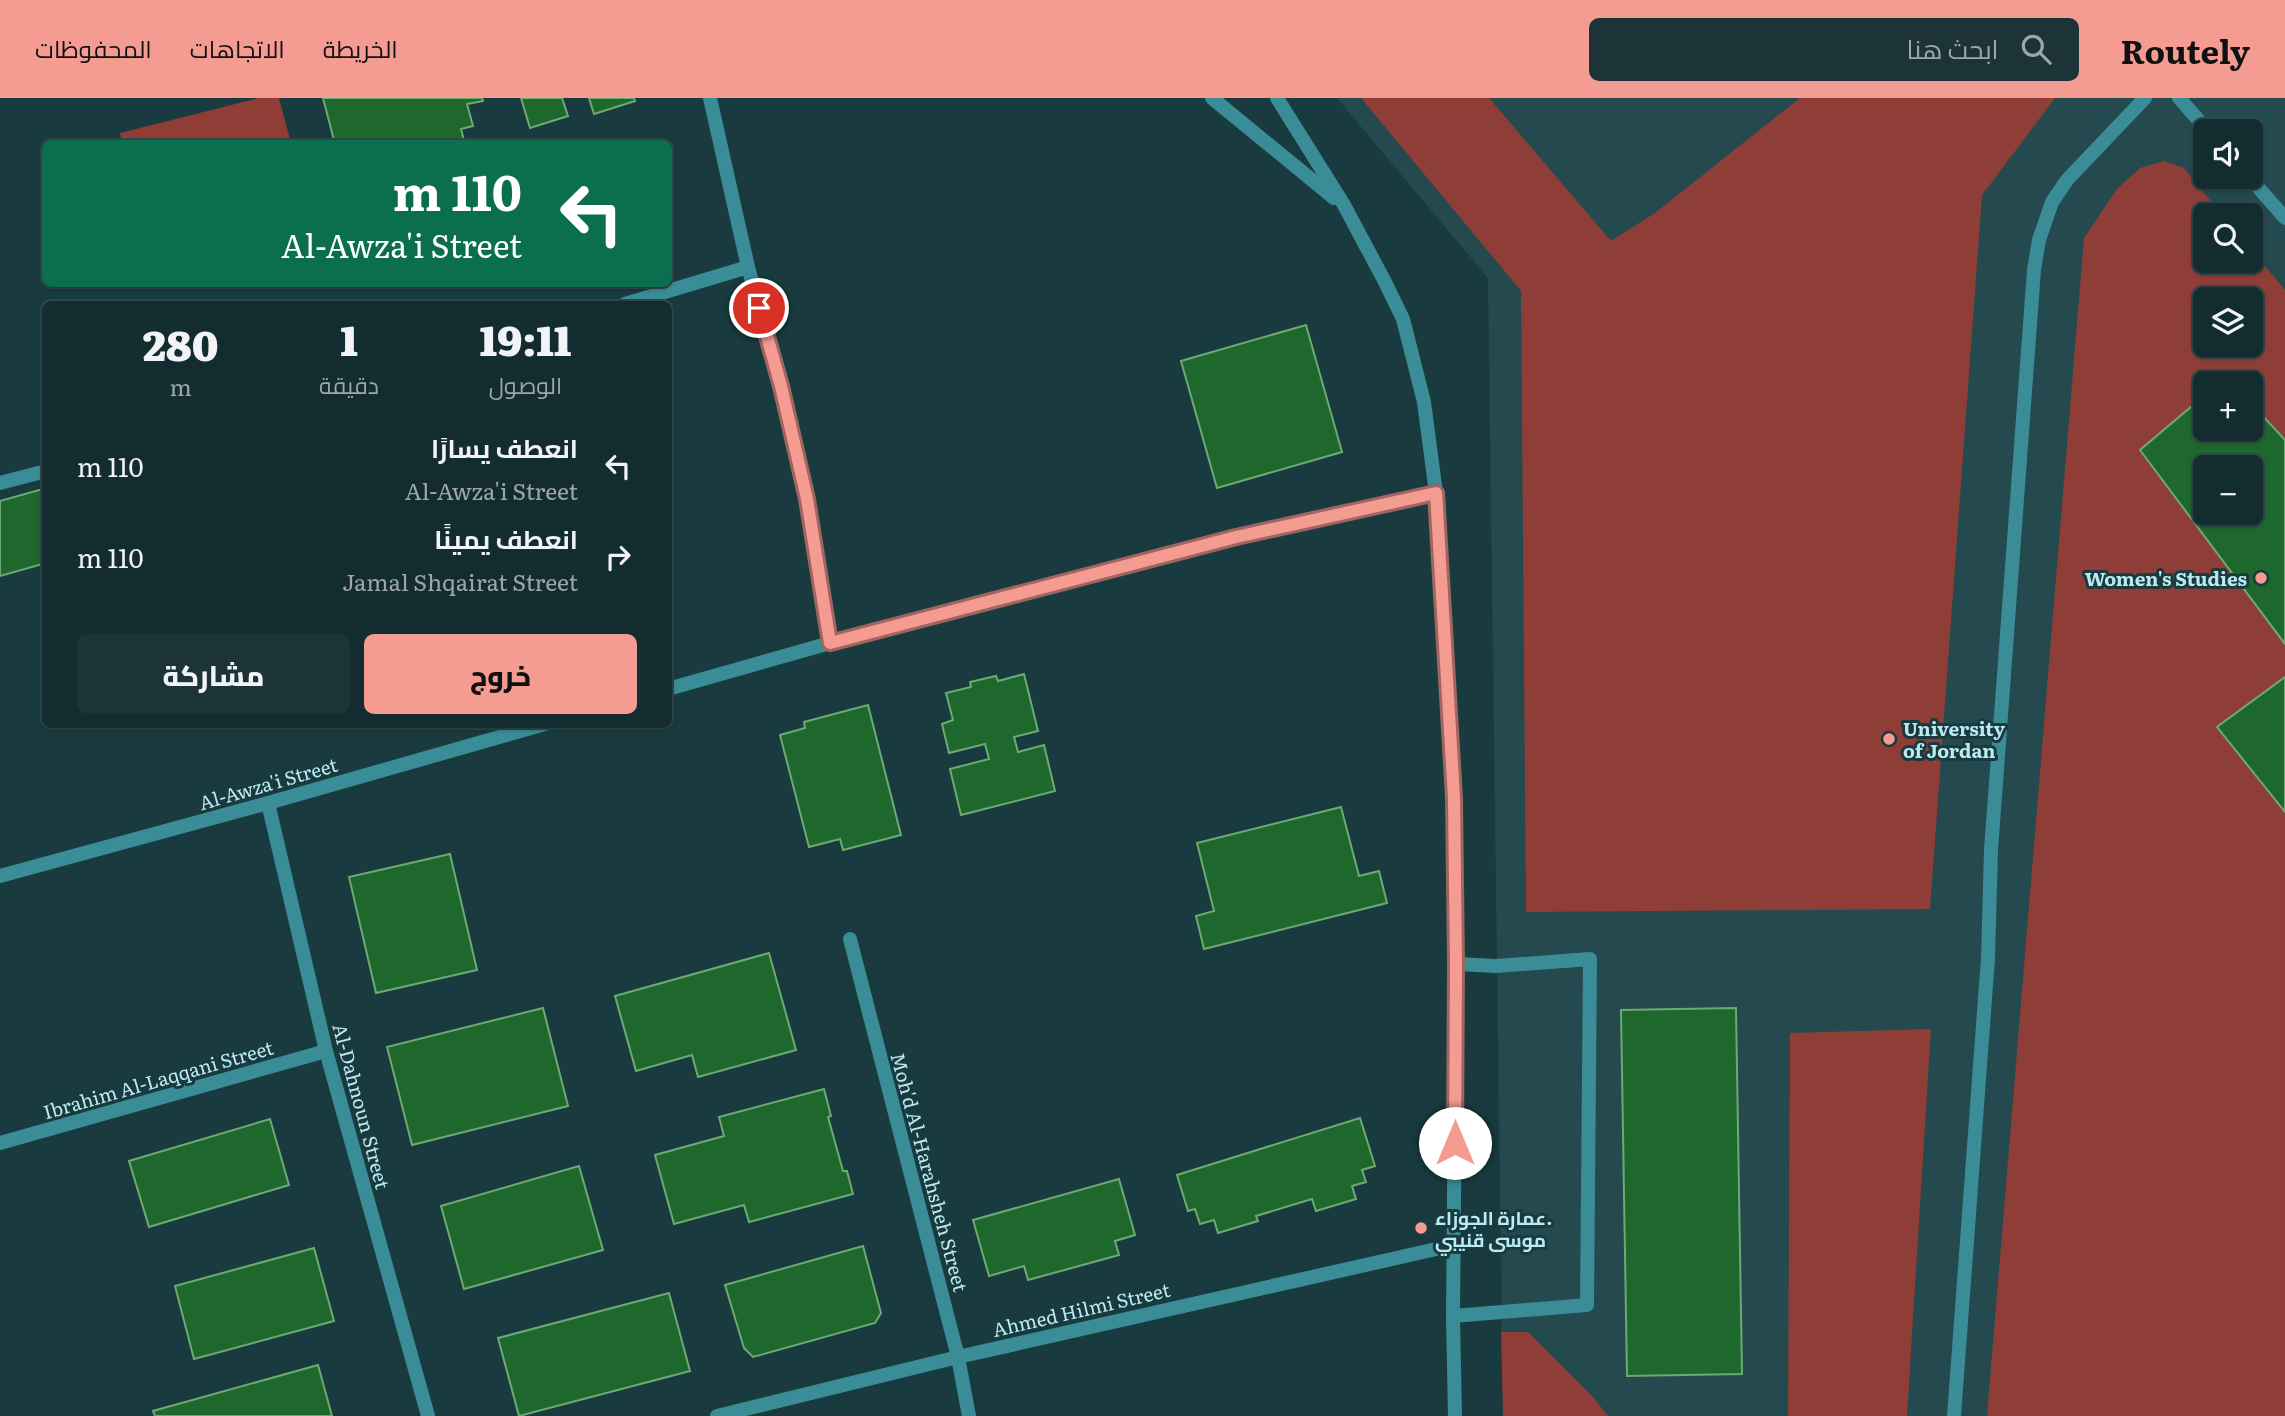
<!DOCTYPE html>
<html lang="ar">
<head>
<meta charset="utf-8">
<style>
	:root { --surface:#132c2f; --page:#1c3437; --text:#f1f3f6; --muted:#9da7aa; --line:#32484b; --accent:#f59c92 }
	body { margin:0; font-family:Literata,Cairo,serif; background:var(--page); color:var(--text); direction:rtl; height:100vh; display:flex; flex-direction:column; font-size:26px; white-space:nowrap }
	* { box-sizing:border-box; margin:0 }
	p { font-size:23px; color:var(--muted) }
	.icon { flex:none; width:38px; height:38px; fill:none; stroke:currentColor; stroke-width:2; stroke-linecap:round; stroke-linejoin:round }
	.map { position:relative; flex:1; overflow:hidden; direction:ltr }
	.panel { position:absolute; left:42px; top:203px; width:630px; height:427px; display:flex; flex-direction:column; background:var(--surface); border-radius:10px; box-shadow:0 2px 5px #0004,0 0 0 2px var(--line); direction:rtl }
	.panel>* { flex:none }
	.hud { position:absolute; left:42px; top:42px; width:630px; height:147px; border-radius:10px; box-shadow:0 2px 5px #0004,0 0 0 2px var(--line); direction:rtl; background:#0b6e4f; color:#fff; overflow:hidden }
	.fabs { position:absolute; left:2193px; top:21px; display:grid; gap:14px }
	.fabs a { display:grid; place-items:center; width:70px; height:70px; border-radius:10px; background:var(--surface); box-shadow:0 2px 5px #0004,0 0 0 2px var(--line); font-size:35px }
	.pin { position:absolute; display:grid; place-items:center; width:60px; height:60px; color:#fff; margin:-30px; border:4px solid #fff; border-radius:50%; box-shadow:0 2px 7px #0007 }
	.me { position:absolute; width:77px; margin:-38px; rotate:0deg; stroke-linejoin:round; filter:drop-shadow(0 0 5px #0008) }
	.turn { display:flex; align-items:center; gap:24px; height:147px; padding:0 35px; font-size:32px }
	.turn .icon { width:91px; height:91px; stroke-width:2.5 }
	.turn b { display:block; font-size:49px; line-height:60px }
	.eta { display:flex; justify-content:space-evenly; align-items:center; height:119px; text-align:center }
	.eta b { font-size:42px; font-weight:800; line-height:49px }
	.cta { display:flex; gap:14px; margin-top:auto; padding:14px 35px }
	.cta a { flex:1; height:80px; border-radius:10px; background:var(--accent); color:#111; font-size:28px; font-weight:800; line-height:80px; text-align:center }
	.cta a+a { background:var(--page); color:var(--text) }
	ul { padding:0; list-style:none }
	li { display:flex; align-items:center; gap:21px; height:91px; padding:0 35px }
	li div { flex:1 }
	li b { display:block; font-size:26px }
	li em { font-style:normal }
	header { display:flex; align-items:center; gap:42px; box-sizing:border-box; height:98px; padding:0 35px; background:var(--accent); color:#111 }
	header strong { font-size:33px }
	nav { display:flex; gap:38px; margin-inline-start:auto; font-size:24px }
	.search { width:490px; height:63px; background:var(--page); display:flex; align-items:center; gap:18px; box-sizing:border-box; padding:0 24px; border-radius:10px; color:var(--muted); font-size:26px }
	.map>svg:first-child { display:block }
	.built { fill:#244a4f; fill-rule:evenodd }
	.green { fill:#8e3e37; fill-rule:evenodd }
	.building { fill:#1e682d; stroke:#6ea974; stroke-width:2; fill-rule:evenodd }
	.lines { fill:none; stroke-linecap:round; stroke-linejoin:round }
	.service { stroke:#3a8c96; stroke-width:14 }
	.minor { stroke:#3a8c96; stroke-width:14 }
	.tertiary { stroke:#3a8c96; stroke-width:14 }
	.route-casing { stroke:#9f655f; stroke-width:18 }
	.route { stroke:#f59c92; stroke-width:12 }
	.poi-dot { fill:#f59c92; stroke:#193b3f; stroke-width:2.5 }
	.labels { text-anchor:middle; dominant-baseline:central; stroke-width:6; stroke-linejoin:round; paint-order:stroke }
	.poi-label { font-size:19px; font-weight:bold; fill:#bbebf2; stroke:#193b3f; text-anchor:start }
	.street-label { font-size:19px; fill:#bbebf2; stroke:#193b3f }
</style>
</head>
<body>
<header>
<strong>Routely</strong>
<div class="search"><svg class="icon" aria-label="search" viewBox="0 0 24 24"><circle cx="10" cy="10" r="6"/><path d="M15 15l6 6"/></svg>ابحث هنا</div>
<nav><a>الخريطة</a><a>الاتجاهات</a><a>المحفوظات</a></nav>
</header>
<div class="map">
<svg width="2285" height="1318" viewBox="0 0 2285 1318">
	<rect width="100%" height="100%" fill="#193b3f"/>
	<!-- built -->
	<path class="built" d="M 1337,0 L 2285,0 L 2285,1318 L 1503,1318 L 1488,180 ZM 2205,33 L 2250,33 L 2250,79 L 2205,79 ZM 2205,117 L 2250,117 L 2250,163 L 2205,163 ZM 2205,201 L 2250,201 L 2250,247 L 2205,247 ZM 2205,285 L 2250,285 L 2250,331 L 2205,331 ZM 2205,369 L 2250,369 L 2250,415 L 2205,415 Z"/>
	<!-- green -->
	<g class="green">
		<polygon points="259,0 279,0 291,45 122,45 120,35"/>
		<polygon points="1361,0 1489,0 1611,143 1655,115 1800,0 2055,0 1982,97 1930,811 1526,814 1521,193"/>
		<path d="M 2164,63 L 2184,70 L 2222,117 L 2205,117 L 2205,163 L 2250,163 L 2251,151 L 2285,192 L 2285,1318 L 1987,1318 L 2084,140 L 2117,91 L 2140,70 ZM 2205,201 L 2250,201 L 2250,247 L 2205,247 ZM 2205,285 L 2250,285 L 2250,331 L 2205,331 ZM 2205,369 L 2250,369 L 2250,415 L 2205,415 Z"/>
		<polygon points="1931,931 1907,1318 1788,1318 1790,935"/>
		<polygon points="1501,1234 1528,1234 1593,1299 1608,1318 1503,1318"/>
	</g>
	<!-- building -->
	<g class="building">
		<polygon points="323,0 482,0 483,3 467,6 473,28 461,31 465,46 335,46"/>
		<polygon points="521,0 562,0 568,18 530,30"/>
		<polygon points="589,0 634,0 635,3 594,16"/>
		<polygon points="1306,227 1342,354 1217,390 1181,263"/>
		<path d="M 2205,297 L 2205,331 L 2250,331 L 2250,304 L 2285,342 L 2285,546 L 2140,352 ZM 2205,369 L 2250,369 L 2250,415 L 2205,415 Z"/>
		<polygon points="46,390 46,465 0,478 0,403"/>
		<polygon points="1024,576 1038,633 1014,639 1018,654 1044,647 1055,693 961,717 950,671 989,661 985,646 949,655 942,626 953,622 946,595 971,589 970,584 996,578 998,583"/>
		<polygon points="2285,579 2285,714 2217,629"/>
		<polygon points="868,607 901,737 843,752 840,741 809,749 780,637 805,630 804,624"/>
		<polygon points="1341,709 1359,778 1379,773 1387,805 1204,851 1196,818 1214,813 1197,745"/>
		<polygon points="450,756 477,872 376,895 349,779"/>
		<polygon points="769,855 796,952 698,979 692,957 636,973 615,898"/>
		<polygon points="543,910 568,1008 412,1047 387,949"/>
		<polygon points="1736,910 1742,1276 1627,1278 1621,912"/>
		<polygon points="824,991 831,1018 828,1019 843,1073 847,1073 853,1096 749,1124 744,1107 674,1126 655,1057 724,1038 719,1019"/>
		<polygon points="1360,1020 1375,1068 1362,1072 1366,1084 1352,1088 1356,1101 1316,1113 1312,1101 1256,1118 1258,1123 1218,1135 1214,1122 1200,1126 1195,1111 1188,1113 1177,1077"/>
		<polygon points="270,1021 289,1087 149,1129 129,1063"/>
		<polygon points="579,1068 603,1152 464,1191 441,1108"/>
		<polygon points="1119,1081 1135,1137 1115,1143 1119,1157 1028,1182 1024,1168 989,1178 973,1122"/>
		<polygon points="863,1148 881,1215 875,1225 753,1259 744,1250 725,1187"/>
		<polygon points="314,1150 334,1223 194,1261 175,1188"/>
		<polygon points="669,1195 690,1273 519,1318 498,1240"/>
		<polygon points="318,1267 332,1318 155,1318 153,1313"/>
	</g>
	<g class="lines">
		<!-- service -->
		<polyline class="service" points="1453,1218 1587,1207 1590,861 1496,868 1456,866"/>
		<!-- minor -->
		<g class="minor">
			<polyline points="710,0 748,169 781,288 807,401 830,545"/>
			<polyline points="2179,0 2208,33"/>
			<polyline points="2249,79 2285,120"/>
			<polyline points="625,206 748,169"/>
			<polyline points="0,385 46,373"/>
			<polyline points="668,591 830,545 1236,439 1436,395"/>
			<polyline points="268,705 326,953 428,1318"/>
			<polyline points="0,778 268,705 545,626"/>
			<polyline points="850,841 958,1259 969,1318"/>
			<polyline points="0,1045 326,953"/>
			<polyline points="717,1318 958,1259 1454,1147"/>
			<polyline points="1954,1318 1988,860 1991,752 2034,172 2039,142 2052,104 2067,82 2145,0"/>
		</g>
		<!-- tertiary -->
		<g class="tertiary">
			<polyline points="1212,0 1334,100"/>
			<polyline points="1277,0 1344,107 1385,184 1403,221 1424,304 1436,395 1454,700 1456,866 1453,1218 1455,1318"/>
		</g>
	</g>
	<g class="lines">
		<defs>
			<polyline id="route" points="759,210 781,288 807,401 830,545 1236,439 1436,395 1454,700 1456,866 1455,1045"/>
		</defs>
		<!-- route casing -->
		<use href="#route" class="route-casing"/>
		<!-- route -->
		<use href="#route" class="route"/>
	</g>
	<!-- markers -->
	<g class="poi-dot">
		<circle cx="2261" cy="480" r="7"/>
		<circle cx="1889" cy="641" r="7"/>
		<circle cx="1421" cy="1130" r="7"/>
	</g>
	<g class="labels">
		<!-- poi labels -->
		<g class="poi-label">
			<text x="2247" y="480" text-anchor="end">Women's Studies</text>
			<text x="1903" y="630">University<tspan x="1903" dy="22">of Jordan</tspan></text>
			<text x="1435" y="1119">عمارة الجوزاء.<tspan x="1435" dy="22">موسى قنيبي</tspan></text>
		</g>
		<!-- street labels -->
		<g class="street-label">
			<text transform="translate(268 685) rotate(-16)">Al-Awza'i Street</text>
			<text transform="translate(158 981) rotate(-16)">Ibrahim Al-Laqqani Street</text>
			<text transform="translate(362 1008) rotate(75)">Al-Dahnoun Street</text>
			<text transform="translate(930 1074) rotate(75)">Moh'd Al-Harahsheh Street</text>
			<text transform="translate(1081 1211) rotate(-13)">Ahmed Hilmi Street</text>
		</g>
	</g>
</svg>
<div class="fabs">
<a><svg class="icon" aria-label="sound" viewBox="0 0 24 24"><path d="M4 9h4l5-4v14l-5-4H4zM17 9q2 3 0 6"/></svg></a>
<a><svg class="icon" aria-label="search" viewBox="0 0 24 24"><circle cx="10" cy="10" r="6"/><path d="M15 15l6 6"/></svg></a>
<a><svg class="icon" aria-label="layers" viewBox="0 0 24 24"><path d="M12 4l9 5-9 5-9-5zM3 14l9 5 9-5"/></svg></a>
<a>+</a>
<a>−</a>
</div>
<div class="pin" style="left:759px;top:210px;background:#d93025"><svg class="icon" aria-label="arrive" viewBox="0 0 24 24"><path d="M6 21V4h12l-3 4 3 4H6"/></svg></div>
<svg class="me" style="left:1455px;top:1045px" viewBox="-20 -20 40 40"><circle r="19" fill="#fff"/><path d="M0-13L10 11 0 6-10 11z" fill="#f59c92"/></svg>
<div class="hud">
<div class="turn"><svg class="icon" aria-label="left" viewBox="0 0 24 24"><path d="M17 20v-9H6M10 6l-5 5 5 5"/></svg><div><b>110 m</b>Al-Awza'i Street</div></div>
</div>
<section class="panel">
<div class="eta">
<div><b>19:11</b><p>الوصول</p></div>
<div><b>1</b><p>دقيقة</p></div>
<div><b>280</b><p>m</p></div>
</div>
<ul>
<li><svg class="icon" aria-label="left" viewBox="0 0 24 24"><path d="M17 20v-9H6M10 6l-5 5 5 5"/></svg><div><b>انعطف يسارًا</b><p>Al-Awza'i Street</p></div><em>110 m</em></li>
<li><svg class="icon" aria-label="right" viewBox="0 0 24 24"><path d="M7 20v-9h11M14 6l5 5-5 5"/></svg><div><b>انعطف يمينًا</b><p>Jamal Shqairat Street</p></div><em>110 m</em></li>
</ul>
<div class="cta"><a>خروج</a><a>مشاركة</a></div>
</section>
</div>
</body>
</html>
